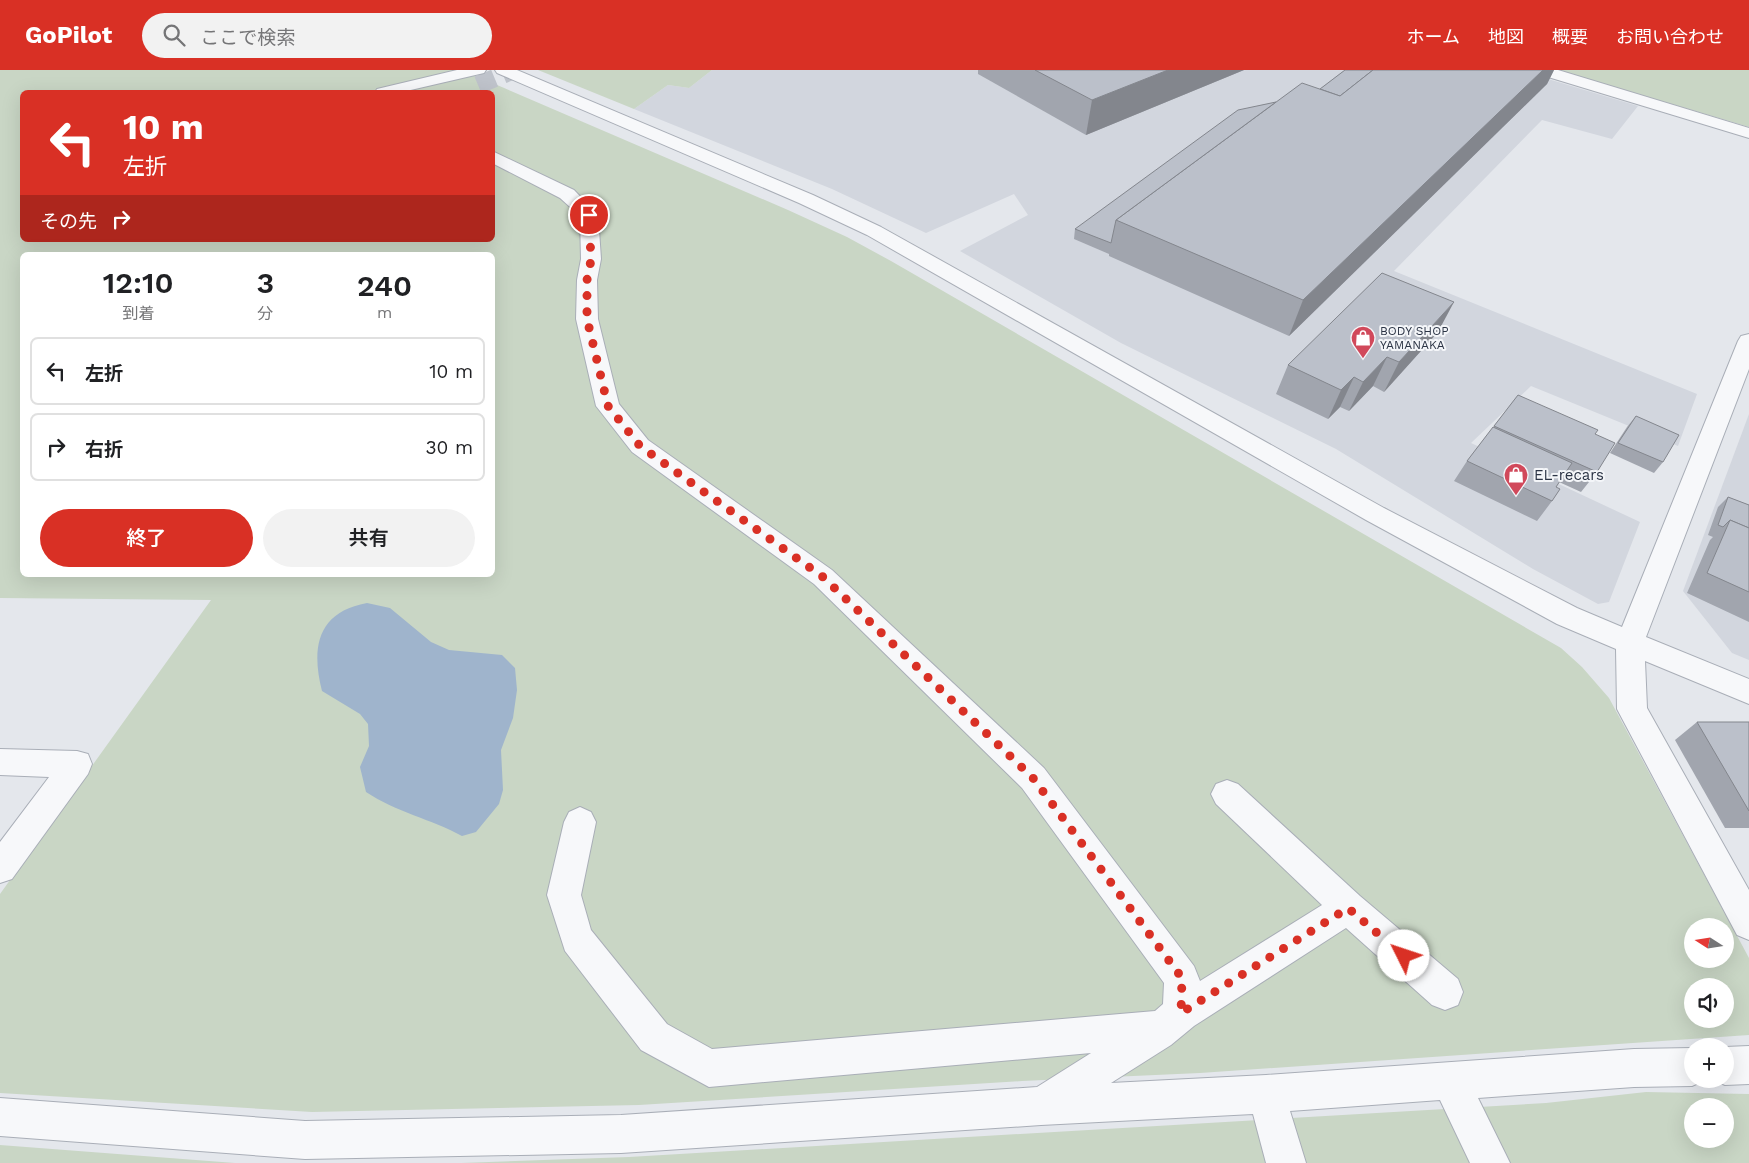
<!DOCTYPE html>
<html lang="ja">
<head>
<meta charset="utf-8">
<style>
	:root { --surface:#fff; --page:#f2f2f2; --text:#202124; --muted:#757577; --line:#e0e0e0; --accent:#d93025 }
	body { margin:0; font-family:"Work Sans","Noto Sans JP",sans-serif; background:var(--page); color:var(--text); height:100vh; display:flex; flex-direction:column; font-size:19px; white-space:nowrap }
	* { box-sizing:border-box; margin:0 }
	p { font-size:16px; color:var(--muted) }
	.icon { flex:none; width:28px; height:28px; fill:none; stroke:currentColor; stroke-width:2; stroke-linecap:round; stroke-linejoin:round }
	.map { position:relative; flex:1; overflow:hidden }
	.sheet { position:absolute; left:20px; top:182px; width:475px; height:325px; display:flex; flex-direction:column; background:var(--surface); border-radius:8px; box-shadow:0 5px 20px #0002 }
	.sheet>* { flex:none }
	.hud { position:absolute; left:20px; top:20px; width:475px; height:152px; border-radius:8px; box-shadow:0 5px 20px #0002; background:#d93025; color:#fff; overflow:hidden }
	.needle { width:32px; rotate:282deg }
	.tools { position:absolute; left:1684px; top:848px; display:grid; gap:10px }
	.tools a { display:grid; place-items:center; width:50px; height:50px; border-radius:50%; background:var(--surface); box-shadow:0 5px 20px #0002; font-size:25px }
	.pin { position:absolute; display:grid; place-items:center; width:42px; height:42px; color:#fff; margin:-21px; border:2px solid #fff; border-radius:50%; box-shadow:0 1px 5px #0007 }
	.me { position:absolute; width:55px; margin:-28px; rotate:311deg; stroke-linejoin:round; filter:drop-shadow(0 0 4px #0008) }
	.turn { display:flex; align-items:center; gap:18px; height:105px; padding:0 20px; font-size:22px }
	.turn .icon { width:65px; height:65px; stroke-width:2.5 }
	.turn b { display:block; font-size:35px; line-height:42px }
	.then { display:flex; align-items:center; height:48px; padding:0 20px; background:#0003; gap:10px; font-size:19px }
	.eta { display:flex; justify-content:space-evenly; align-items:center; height:85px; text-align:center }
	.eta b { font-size:30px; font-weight:600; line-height:35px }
	.cta { display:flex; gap:10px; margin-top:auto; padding:10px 20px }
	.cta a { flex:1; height:58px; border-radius:30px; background:var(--accent); color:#fff; font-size:20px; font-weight:600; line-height:58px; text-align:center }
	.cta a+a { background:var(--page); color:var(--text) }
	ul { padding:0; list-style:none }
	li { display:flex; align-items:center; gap:15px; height:68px; margin:0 10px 8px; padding:0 10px; border:2px solid var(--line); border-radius:8px }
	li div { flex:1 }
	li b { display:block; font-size:19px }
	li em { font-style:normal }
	header { display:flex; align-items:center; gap:30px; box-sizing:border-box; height:70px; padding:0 25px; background:var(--accent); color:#fff }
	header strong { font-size:24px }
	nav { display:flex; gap:28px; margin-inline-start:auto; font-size:18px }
	.search { width:350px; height:45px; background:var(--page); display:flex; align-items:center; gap:12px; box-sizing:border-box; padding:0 18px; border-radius:28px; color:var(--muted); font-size:19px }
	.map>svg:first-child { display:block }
	.built { fill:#d2d6de }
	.green { fill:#c9d6c5; fill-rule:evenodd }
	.water { fill:#9fb4cc }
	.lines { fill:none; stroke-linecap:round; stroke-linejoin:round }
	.minor-tunnel { stroke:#bfc3cb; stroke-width:18; stroke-dasharray:18 9; stroke-linecap:butt }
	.minor-casing { stroke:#a9aeb7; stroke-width:2 }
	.minor { fill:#f7f8fa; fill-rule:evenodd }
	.wall { fill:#a1a5ae }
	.shaded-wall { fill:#83868d }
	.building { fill:#bbc0ca; stroke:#83868d }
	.route { stroke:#d93025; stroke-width:9; stroke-dasharray:0 16.2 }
	.labels { text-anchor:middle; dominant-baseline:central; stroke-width:4; stroke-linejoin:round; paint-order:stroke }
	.far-poi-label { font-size:12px; fill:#2b3445; stroke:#f4f6f9; text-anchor:start }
	.poi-label { font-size:15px; fill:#2b3445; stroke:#f4f6f9; text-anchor:start }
</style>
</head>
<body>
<header>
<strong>GoPilot</strong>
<div class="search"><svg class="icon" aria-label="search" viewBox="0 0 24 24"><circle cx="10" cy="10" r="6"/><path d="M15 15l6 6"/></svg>ここで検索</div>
<nav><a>ホーム</a><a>地図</a><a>概要</a><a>お問い合わせ</a></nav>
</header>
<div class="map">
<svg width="1749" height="1093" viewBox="0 0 1749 1093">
	<rect width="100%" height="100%" fill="#e4e7ec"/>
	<!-- built -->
	<g class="built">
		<polygon points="712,0 1518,0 1638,36 1612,69 1542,50 1394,201 1697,324 1678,376 1531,316 1471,373 1640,452 1609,532 1598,534 1533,499 1336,379 1121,273 960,181 1028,145 1014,124 926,163 832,119 634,39 668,15 689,18"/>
		<polygon points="1749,344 1749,590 1732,583 1683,521"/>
	</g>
	<!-- green -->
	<g class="green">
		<path d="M 0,0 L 462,0 L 788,140 L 847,167 L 891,191 L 1561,578 L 1582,597 L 1609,628 L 1749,888 L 1749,965 L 1200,1003 L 1022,1011 L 639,1035 L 312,1042 L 0,1023 L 0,824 L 211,530 L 0,528 ZM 22,22 L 492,22 L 492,170 L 22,170 ZM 22,185 L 492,185 L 492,505 L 22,505 ZM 1692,856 L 1725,856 L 1725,889 L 1692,889 ZM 1692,916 L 1725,916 L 1725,949 L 1692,949 Z"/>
		<polygon points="538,0 712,0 689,18 668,15 634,39"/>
		<polygon points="1557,0 1749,0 1749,57"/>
		<path d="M 1646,1022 L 1749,1024 L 1749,1093 L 461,1093 L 629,1087 L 1546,1033 ZM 1692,1036 L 1725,1036 L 1725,1069 L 1692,1069 Z"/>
		<polygon points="0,1075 235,1093 0,1093"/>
	</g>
	<!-- water -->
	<path class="water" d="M 367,533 L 390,538 L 431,572 L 449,580 L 502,585 L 515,598 L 517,620 L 513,648 L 501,680 L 503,720 L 499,734 L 476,762 L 462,766 C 431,749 396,742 366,722 L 360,697 L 369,676 L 368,654 L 360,644 L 322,621 C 311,578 317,542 367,533 Z"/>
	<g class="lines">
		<!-- minor-tunnel -->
		<polyline class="minor-tunnel" points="478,15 514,0"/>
		<defs>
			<g id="minor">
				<polygon points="457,0 486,0 484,3 402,22 375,22 377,19"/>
				<polygon points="495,0 517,0 813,125 881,157 1384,438 1577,538 1622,557 1738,271 1741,266 1749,264 1749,299 1646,567 1749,609 1749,634 1645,591 1647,638 1749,820 1749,870 1737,865 1617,639 1616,579 1557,554 1366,450 867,165 799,133 497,3"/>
				<polygon points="1533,0 1558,0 1749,58 1749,68 1535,3"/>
				<polygon points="492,81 574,120 598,145 601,189 597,210 598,249 619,334 648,370 832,500 1044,698 1194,896 1200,911 1322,835 1216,734 1211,724 1216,714 1227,710 1238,714 1360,826 1458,909 1463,922 1458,935 1445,940 1432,935 1346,858 1194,956 1171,975 1111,1013 1266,1005 1634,979 1692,978 1692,1009 1705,1010 1692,1016 1634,1017 1478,1028 1510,1093 1470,1093 1440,1030 1290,1041 1306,1093 1266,1093 1253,1044 1041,1055 621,1083 305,1089 0,1066 0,1028 305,1051 621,1045 1037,1017 1091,983 709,1017 641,980 565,881 547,825 564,752 569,742 580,737 591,742 596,752 581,825 591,860 667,954 712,979 1155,941 1163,934 1164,913 1022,718 814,514 632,382 600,341 596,336 576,249 577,210 581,189 580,146 560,128 492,93"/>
				<polygon points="0,679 77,681 88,684 92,694 88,704 12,809 0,813 0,772 49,707 0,705"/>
				<polygon points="1749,976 1749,1014 1725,1015 1712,1009 1725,1009 1725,977"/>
			</g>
		</defs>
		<!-- minor casing -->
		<use href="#minor" class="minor-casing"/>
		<!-- minor -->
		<use href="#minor" class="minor"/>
	</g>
	<!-- wall -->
	<g class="wall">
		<polygon points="978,0 1244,0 1086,65 978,4"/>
		<polygon points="1345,0 1554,0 1547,14 1289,266 1109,186 1109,184 1074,169 1075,159 1276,32 1320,19"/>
		<polygon points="1438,262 1384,322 1373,316 1349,341 1340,337 1328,349 1276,324 1288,295"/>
		<polygon points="1518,325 1595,364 1597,402 1581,422 1559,412 1556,417 1552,431 1537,451 1454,411 1467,391"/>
		<polygon points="1636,346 1663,392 1654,403 1610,383 1627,357"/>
		<polygon points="1728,427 1749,435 1749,552 1687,523 1710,470 1713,467 1708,465 1718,437"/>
		<polygon points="1697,652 1749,652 1749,758 1725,758 1675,670"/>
	</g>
	<!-- shaded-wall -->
	<g class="shaded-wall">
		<polygon points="1168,0 1244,0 1086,65 1092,30"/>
		<polygon points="1543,0 1554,0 1547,14 1289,266 1303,230"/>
		<polygon points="1454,232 1438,262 1384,322 1399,292"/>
		<polygon points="1387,287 1373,316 1349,341 1363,312"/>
		<polygon points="1354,307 1340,337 1328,349 1341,320"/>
	</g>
	<!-- building -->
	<g class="building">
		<polygon points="1035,0 1168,0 1092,30"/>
		<polygon points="1345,0 1373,0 1340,26 1320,19"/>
		<polygon points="1373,0 1543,0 1303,230 1116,150 1302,13 1340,26"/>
		<polygon points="1276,32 1116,150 1111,173 1075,159 1238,40"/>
		<polygon points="1382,203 1454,232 1399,292 1387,287 1363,312 1354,307 1341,320 1288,295"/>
		<polygon points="1518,325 1598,360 1595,364 1615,373 1597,402 1494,356"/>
		<polygon points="1636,346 1679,365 1663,392 1618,373"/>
		<polygon points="1493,357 1572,393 1556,417 1560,419 1552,431 1467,391"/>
		<polygon points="1728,427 1749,435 1749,458 1730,450 1723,457 1718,455"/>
		<polygon points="1730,450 1749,458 1749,522 1707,503"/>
		<polygon points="1697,652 1749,652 1749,741"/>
	</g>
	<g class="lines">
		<!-- route -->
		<polyline class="route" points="589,145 591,190 587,210 587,249 608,336 640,376 823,507 1033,708 1182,908 1181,943 1348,838 1404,886"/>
	</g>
	<!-- icons -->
	<defs>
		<symbol id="shop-pin" viewBox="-11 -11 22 30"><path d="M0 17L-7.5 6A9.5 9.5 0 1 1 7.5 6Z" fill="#d1495b" stroke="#f4f6f9"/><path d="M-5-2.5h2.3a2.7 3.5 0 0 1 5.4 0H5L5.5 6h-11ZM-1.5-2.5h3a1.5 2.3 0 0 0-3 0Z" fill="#fff"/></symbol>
	</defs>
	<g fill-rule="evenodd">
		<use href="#shop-pin" x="1349" y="254" width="28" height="38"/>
		<use href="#shop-pin" x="1502" y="391" width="28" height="38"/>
	</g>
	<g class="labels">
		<!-- far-poi labels -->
		<g class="far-poi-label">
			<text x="1380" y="261">BODY SHOP<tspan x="1380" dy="14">YAMANAKA</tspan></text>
		</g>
		<!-- poi labels -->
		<g class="poi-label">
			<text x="1534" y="405">EL-recars</text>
		</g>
	</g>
</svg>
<div class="tools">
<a><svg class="needle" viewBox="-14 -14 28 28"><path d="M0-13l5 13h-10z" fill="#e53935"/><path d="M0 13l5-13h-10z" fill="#757577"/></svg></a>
<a><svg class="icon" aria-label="sound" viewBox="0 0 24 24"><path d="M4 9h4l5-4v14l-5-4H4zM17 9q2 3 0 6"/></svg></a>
<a>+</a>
<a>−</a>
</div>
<div class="pin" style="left:589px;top:145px;background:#d93025"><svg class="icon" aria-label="arrive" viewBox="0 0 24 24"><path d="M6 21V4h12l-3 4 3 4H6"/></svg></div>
<svg class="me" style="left:1404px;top:886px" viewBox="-20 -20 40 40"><circle r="19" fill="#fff"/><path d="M0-13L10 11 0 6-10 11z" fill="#d93025"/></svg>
<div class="hud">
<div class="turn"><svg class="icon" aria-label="left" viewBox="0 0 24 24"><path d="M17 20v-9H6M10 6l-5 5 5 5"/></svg><div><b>10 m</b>左折</div></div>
<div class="then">その先<svg class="icon" aria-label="right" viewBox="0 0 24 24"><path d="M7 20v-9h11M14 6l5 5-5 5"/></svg></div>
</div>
<section class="sheet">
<div class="eta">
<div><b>12:10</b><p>到着</p></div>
<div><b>3</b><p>分</p></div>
<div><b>240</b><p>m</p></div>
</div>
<ul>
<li><svg class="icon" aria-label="left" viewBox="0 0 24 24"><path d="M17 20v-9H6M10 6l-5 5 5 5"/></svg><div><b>左折</b></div><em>10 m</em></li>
<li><svg class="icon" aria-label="right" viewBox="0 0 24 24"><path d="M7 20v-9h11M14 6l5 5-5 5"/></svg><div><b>右折</b></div><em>30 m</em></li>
</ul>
<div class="cta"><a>終了</a><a>共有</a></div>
</section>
</div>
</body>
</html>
